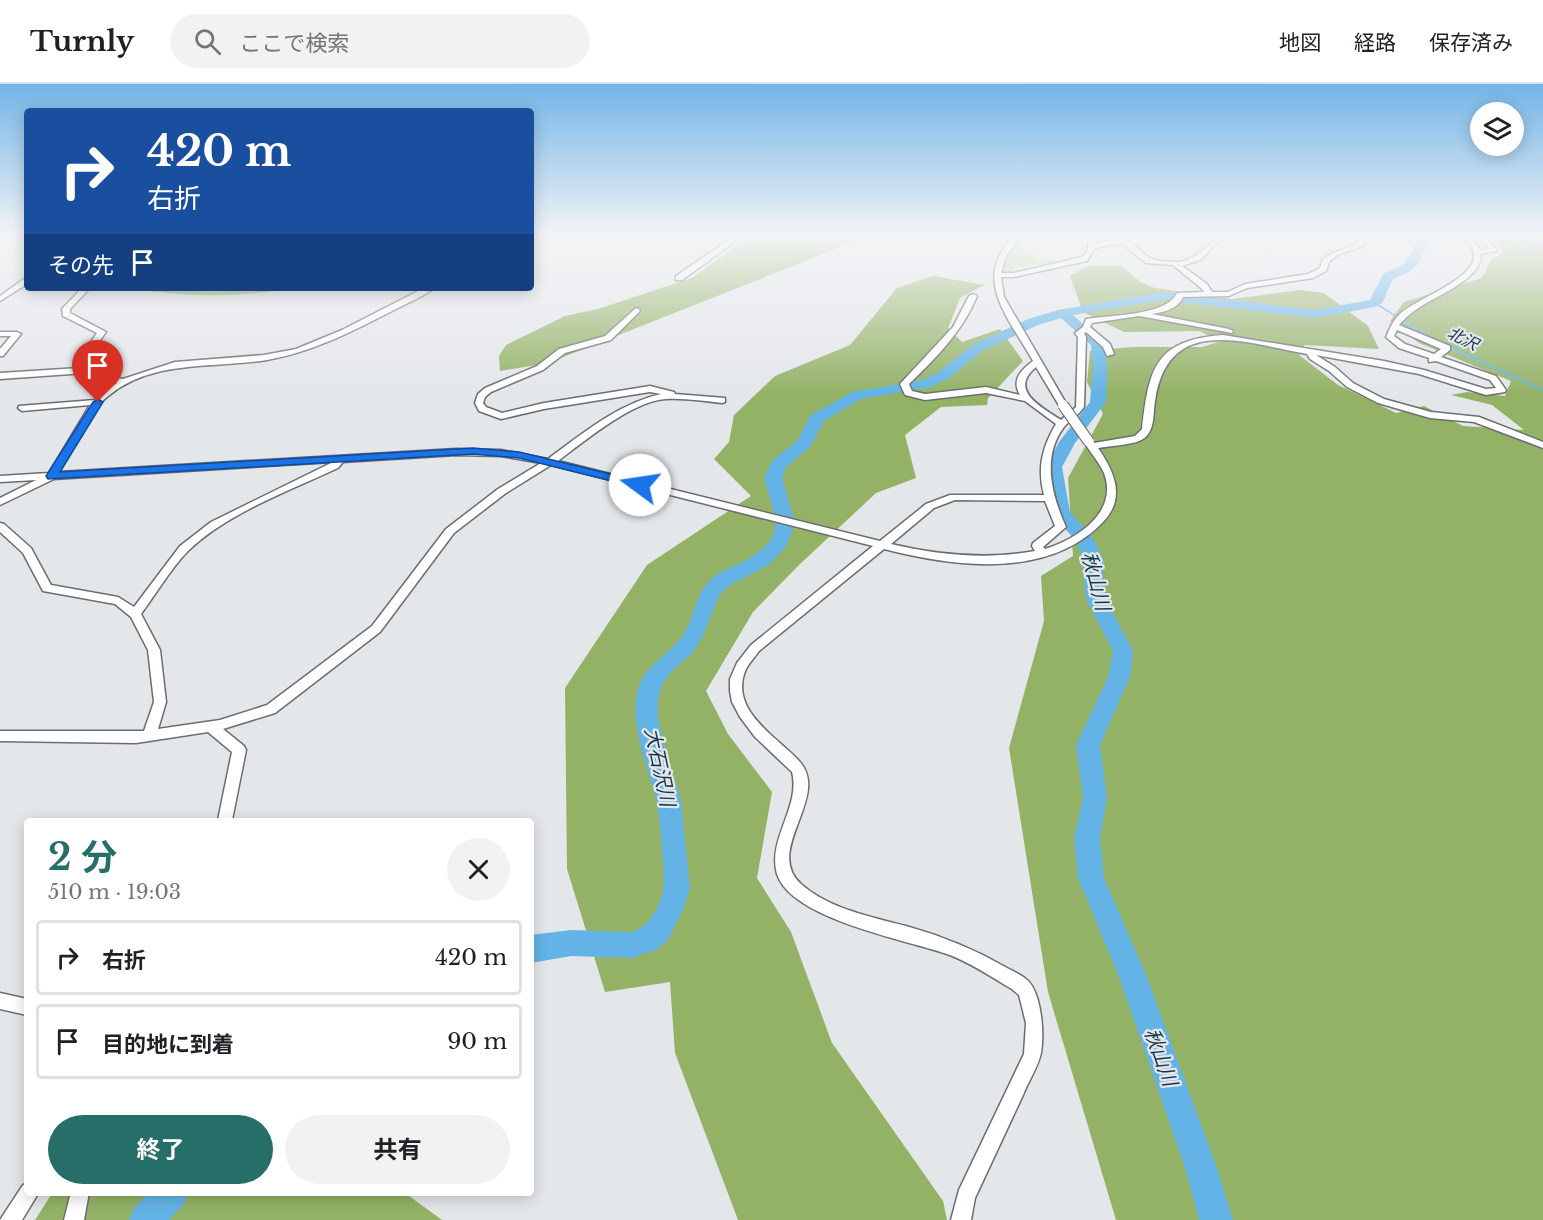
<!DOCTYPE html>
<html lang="ja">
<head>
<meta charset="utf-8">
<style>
	:root { --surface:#fff; --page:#f2f2f2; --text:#202124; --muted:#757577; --line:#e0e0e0; --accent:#266f68 }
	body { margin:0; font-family:"Libre Baskerville","Noto Sans JP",serif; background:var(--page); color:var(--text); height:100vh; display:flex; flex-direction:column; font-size:22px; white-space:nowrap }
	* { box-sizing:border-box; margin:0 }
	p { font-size:20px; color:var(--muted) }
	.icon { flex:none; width:33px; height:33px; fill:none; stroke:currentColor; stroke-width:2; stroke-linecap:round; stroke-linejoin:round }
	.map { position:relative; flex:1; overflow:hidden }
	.drawer { position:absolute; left:24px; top:734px; width:510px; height:378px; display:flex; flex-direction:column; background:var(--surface); border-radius:6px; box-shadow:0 3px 15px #0003 }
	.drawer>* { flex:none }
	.hud { position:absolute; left:24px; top:24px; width:510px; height:183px; border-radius:6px; box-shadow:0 3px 15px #0003; background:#1a4fa0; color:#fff; overflow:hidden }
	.buttons { position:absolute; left:1470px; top:18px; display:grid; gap:12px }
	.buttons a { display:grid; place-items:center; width:54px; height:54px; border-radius:50%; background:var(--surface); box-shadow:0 3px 15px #0003; font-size:30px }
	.pin { position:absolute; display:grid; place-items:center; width:51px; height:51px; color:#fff; margin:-62px -26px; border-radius:50% 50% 50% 0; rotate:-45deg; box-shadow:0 0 6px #0007 }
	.pin .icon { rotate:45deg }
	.me { position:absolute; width:66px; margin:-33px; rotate:284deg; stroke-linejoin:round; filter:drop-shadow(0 0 4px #0008) }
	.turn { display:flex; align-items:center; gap:21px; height:126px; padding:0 24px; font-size:27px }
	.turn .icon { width:78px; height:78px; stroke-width:2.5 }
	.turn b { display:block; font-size:42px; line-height:51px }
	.then { display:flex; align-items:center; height:57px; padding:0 24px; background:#0003; gap:12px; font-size:22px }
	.round { display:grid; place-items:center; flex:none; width:63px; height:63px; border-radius:32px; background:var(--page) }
	.headline { display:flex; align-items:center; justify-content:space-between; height:102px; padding:0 24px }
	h1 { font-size:36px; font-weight:700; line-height:45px; color:var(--accent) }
	.action { display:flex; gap:12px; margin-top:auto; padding:12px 24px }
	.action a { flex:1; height:69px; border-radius:36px; background:var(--accent); color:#fff; font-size:24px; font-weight:700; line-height:69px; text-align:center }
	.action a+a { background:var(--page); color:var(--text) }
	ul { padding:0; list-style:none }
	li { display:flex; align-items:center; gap:18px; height:75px; margin:0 12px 9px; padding:0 12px; border:3px solid var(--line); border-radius:6px }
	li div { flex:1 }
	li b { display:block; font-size:22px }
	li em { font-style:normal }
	header { display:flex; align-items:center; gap:36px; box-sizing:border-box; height:84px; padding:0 30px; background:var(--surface); border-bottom:2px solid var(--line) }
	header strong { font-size:28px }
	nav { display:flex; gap:33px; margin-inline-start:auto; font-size:21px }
	.search { width:420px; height:54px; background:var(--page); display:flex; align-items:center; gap:15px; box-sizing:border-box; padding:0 21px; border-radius:33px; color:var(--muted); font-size:22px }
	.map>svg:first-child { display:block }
	.green { fill:#c0dc99 }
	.forest { fill:#93b266 }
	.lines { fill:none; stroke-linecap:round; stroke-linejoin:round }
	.stream { stroke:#64b3e6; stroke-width:2 }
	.river { fill:#64b3e6; fill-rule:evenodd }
	.minor-tunnel { stroke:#bdc0c2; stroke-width:8; stroke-dasharray:8 4; stroke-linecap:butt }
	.minor-casing { stroke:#6b6d70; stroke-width:3 }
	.minor { fill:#fff; fill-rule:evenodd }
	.minor-bridge-casing { stroke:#6b6d70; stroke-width:12; stroke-linecap:butt }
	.minor-bridge { stroke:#fff; stroke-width:10 }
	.route { fill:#1a73e8; stroke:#114b97; stroke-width:1.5 }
	.labels { text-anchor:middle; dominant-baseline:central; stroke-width:4.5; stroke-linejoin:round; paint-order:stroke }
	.far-water-label { font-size:16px; font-style:italic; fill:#14374c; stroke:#e4e7ea }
	.water-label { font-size:20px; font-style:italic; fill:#14374c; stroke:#e4e7ea }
</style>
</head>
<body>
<header>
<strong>Turnly</strong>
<div class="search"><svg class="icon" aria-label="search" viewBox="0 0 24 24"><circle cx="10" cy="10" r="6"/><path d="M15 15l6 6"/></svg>ここで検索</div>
<nav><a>地図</a><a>経路</a><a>保存済み</a></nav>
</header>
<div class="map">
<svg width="1543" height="1136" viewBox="0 0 1543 1136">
	<rect width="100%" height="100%" fill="#e4e7ea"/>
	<!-- green -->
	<polygon class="green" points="1021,151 1039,153 1031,160 1025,158 1017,162 1031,169 1038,177 1055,176 1056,178 1015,184 1009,188 1000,187 1004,172"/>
	<!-- forest -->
	<g class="forest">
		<polygon points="753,151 862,151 836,165 548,279 500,287 499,272 506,261 565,232 598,225 692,194"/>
		<polygon points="1492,151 1543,151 1543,1136 1116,1136 1048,908 1009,664 1044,537 1041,492 1073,472 1068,394 1103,330 1087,298 1090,267 1132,263 1202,263 1221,257 1199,247 1124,248 1083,228 1070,192 1088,182 1122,182 1140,198 1155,204 1232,215 1300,206 1324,209 1368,242 1379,265 1304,261 1299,271 1338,301 1396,329 1424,322 1463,342 1524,346 1492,321 1451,311 1467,308 1505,312 1511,297 1419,259 1390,237 1404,218 1482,194 1491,176 1503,169"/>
		<polygon points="933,192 984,201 960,214 948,244 962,258 1000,245 1023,277 988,314 987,321 941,323 905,351 916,394 876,409 799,481 753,528 706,607 728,650 772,708 757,794 791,848 832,959 943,1117 947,1136 738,1136 675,969 670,898 605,908 567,785 565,604 647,481 751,412 714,375 729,358 734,331 775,292 850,261 897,204"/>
		<path d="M 132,204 L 297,204 C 242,213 187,214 132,204 Z"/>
		<polygon points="53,1108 405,1109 442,1136 35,1136"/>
	</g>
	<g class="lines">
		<!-- stream -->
		<polyline class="stream" points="1375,219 1434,256 1543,306"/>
		<!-- river -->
		<g class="river">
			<path d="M 1419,151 L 1431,151 L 1418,180 L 1409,188 L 1393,195 L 1382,219 L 1375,223 L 1315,234 L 1163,216 L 1073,231 L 1105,260 L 1107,283 L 1106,318 L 1075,359 L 1062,383 L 1070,428 L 1093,454 L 1104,477 L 1103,493 L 1107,517 L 1133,567 L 1130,593 L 1100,661 L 1107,714 L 1100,754 L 1104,794 L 1147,893 L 1217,1084 L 1233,1136 L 1199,1136 L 1185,1084 L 1119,893 L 1078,794 L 1074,754 L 1083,714 L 1076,661 L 1108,593 L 1113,567 L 1087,517 L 1083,493 L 1084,477 L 1076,457 L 1052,430 L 1046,383 L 1059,358 L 1090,318 L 1093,283 L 1091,261 L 1061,234 L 1038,241 L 982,267 L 949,294 L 931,303 L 861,315 L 824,337 L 810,363 L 786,383 L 782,394 L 795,439 L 787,461 L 770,480 L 727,503 L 719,512 L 702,554 L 693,568 L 672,587 L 662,600 L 658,615 L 658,634 L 666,669 L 681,717 L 690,804 L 684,823 L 668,856 L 656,866 L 632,874 L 571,872 L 531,879 L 531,851 L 571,846 L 632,848 C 649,843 660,822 663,806 C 666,794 659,728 656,715 C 648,683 633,651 636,617 C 639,580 669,574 685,548 C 695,530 696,510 711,495 C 718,488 730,484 739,480 C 788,454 777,440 764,394 L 772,377 L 797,357 L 811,331 L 852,308 L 922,296 L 939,288 L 972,261 L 1028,235 L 1058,226 L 1163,208 L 1315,226 L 1370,216 L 1383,190 L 1401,182 L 1408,175 Z"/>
			<polygon points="149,1108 188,1108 184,1120 169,1136 129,1136 134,1124"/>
		</g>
		<!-- minor-tunnel -->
		<polyline class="minor-tunnel" points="1516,154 1543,155"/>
		<defs>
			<g id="minor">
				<polygon points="736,151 744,151 682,196 676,196 676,192"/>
				<path d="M 1015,151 L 1022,151 L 1006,172 L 1001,189 L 1014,189 L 1082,173 L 1087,168 L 1090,151 L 1096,151 L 1095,160 C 1105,158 1117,154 1127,157 C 1136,160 1142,170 1150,174 C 1156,177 1170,178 1177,178 C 1201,177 1209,151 1234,151 L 1214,161 L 1202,175 L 1182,182 L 1207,200 L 1212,208 L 1228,208 L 1245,200 L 1308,190 L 1320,184 L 1323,175 L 1333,169 L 1358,160 L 1358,157 L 1351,151 L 1359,151 L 1365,156 L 1363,162 L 1337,171 L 1329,178 L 1326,187 L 1313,194 L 1247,204 L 1229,212 L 1183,213 C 1178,225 1164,228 1152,230 L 1229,245 L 1233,247 L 1232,249 L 1139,232 L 1092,239 L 1090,243 L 1110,260 L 1114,270 L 1107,272 L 1103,263 L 1086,248 L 1084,250 L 1086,253 L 1084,323 C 1079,331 1070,336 1064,343 C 1041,373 1052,412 1066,443 L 1043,463 L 1045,465 C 1076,455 1119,429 1104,389 C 1099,378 1090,368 1084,358 L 1089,355 L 1094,359 L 1135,352 L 1142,345 C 1149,284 1155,256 1223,251 L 1384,277 L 1424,286 L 1486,305 L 1496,304 L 1490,296 L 1436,277 L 1429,278 L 1429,274 L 1399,264 L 1386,253 C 1390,244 1393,236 1401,229 C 1417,215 1474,195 1474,172 C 1474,166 1470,160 1467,155 L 1469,153 L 1464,151 L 1502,151 L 1519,154 L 1516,156 L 1486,154 L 1496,165 L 1496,167 L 1481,170 C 1482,195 1438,211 1420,223 C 1412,228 1405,234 1399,241 L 1450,262 L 1450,266 L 1441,273 L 1496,292 L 1506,306 L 1505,308 L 1486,311 L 1419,290 L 1316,271 L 1335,283 L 1353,299 L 1384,315 L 1431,328 L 1479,333 L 1543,358 L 1543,364 L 1474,338 L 1430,334 L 1378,319 L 1347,303 L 1329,287 L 1310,275 L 1307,270 C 1245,259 1168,229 1155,317 C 1153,331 1155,347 1143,355 C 1134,361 1109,362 1098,364 C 1114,387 1126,413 1104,437 C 1049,496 954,483 884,465 L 759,567 C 755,573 749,579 746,585 C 728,626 776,652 799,677 C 832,712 763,766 801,800 C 829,825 872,833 906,842 C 942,852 974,865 1007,884 C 1016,889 1027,893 1032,902 C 1042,919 1044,950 1041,969 C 1038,983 1028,998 1023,1011 C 1007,1045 991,1080 975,1114 L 971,1136 L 951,1136 L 959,1106 L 1024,970 L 1026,939 L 1019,911 L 1012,905 C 991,893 970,878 947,870 C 907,856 791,835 777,790 C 767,755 801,723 792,688 L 755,653 L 740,633 L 732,618 L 730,607 L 730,595 L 737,579 L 751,561 L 873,462 L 551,381 L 506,409 L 454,449 L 380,548 L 275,629 L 223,645 L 244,662 L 246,666 L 232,736 L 218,736 L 232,668 L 208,648 L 136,659 L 0,657 L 0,647 L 144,647 L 154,618 L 148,566 L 131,533 L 115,520 L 43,507 L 23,469 L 0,448 L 0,439 L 4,440 L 31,464 L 51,501 L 118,513 L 134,523 L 180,462 L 211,438 L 333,378 L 54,395 L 0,421 L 0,414 L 36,396 L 0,398 L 0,392 L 49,389 L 90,321 L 22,327 L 18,324 L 19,322 L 95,316 L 102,308 L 117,299 L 95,294 L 86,289 L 0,295 L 0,289 L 79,284 L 78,276 L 97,249 L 63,232 L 62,225 L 82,204 L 90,204 L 70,225 L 70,229 L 106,248 L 86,276 L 87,282 L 101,290 L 123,295 L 175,278 L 264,271 L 296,265 L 342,246 L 424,204 L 434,204 C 423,213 407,219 394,226 C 353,247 313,268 267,276 C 213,285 153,275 108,312 C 88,328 72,365 59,388 L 456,365 L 501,366 L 548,375 C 583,349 618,320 661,310 L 650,308 L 544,325 L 501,335 L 479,327 L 475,319 L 478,310 L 485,304 L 537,282 L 559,265 L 605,252 L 636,224 L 640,226 L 639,228 L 611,256 L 565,269 L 543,286 L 491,308 L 485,313 L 483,319 L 486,323 L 502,329 L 544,319 L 650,302 L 674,308 L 675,310 L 725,314 L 725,318 L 722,319 C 704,317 684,314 666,315 C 634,316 583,358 558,377 L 880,457 L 926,420 L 950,411 L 1044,411 C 1037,385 1042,363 1056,340 L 1025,317 L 986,309 L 925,316 L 905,311 L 900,300 L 953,243 L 969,212 L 973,210 L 977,212 C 963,247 935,275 909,300 L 912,307 L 925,310 L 986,303 L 1020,311 C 1011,296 1021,286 1033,277 C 1009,234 970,194 1015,151 ZM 1472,153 L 1478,154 L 1489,165 L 1480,166 ZM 1113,160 L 1124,161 L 1146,179 L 1173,181 L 1201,204 L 1204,208 L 1177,209 C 1167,232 1109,231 1086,235 L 1083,243 L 1075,249 L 1078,253 L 1076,323 L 1061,336 C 1041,323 1008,306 1036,283 L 1060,323 L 1066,323 L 1067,321 L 1004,213 L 1001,193 L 1014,193 L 1087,177 L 1095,164 ZM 1397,246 L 1441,265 L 1434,270 L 1405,260 L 1394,252 ZM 456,371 L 501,372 L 541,379 L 498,405 L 446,445 L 372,542 L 267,621 L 220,636 L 158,645 L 166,618 L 160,566 L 141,530 C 156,510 171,484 188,467 C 227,429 289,407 338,384 L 343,378 ZM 955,416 L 1045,417 L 1055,442 L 1033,459 L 1032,462 L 1035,467 C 987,476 938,471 891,460 L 934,424 Z"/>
				<polygon points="24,195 27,195 27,200 0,217 0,212"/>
				<polygon points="0,248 17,248 21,250 3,272 0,272 0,265 11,252 0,252"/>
				<polygon points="0,909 27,915 27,931 0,925"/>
				<polygon points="27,1100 27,1108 39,1108 22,1136 0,1136 23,1101"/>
				<polygon points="71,1108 89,1108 84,1136 64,1136"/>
			</g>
		</defs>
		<!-- minor casing -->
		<use href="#minor" class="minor-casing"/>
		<!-- minor -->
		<use href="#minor" class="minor"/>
		<defs>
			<polyline id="minor-bridge" points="1063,321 1089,358"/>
		</defs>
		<!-- minor-bridge casing -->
		<use href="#minor-bridge" class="minor-bridge-casing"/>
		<!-- minor-bridge -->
		<use href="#minor-bridge" class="minor-bridge"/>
	</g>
	<!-- sky -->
	<linearGradient id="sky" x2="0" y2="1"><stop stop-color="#73b4e7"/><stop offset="0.49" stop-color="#f3f4f6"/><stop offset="1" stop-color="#f3f4f6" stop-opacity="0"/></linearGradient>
	<rect width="1543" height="310" fill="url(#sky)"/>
	<!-- route -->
	<polygon class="route" points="98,315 103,318 60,388 473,364 519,368 644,398 646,401 640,404 519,374 473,370 48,395 46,392 93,318"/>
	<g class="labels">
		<!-- far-water labels -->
		<g class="far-water-label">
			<text transform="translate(1463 254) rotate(26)">北沢</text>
		</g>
		<!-- water labels -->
		<g class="water-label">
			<text transform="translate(1096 497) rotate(75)">秋山川</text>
			<text transform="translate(660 683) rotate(78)">大石沢川</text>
			<text transform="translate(1161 973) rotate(70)">秋山川</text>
		</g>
	</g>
</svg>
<div class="buttons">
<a><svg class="icon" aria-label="layers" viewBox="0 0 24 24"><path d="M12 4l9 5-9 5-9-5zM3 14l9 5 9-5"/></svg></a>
</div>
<div class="pin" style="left:98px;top:318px;background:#d93025"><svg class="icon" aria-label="arrive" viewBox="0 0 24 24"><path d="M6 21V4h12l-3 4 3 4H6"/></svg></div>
<svg class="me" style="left:640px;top:401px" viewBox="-20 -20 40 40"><circle r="19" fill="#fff"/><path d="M0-13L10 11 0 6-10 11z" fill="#1a73e8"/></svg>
<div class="hud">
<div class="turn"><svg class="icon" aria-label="right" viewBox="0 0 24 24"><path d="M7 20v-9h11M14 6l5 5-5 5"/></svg><div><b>420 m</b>右折</div></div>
<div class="then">その先<svg class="icon" aria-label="arrive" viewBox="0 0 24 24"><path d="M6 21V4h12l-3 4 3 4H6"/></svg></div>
</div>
<section class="drawer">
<div class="headline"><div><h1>2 分</h1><p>510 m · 19:03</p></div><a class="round"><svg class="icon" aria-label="close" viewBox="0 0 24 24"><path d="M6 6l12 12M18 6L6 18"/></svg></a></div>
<ul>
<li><svg class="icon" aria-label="right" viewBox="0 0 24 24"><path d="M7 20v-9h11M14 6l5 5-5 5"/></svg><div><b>右折</b></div><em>420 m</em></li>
<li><svg class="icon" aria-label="arrive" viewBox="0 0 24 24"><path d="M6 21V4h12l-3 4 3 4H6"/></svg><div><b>目的地に到着</b></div><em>90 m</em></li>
</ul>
<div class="action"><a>終了</a><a>共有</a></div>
</section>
</div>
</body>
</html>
